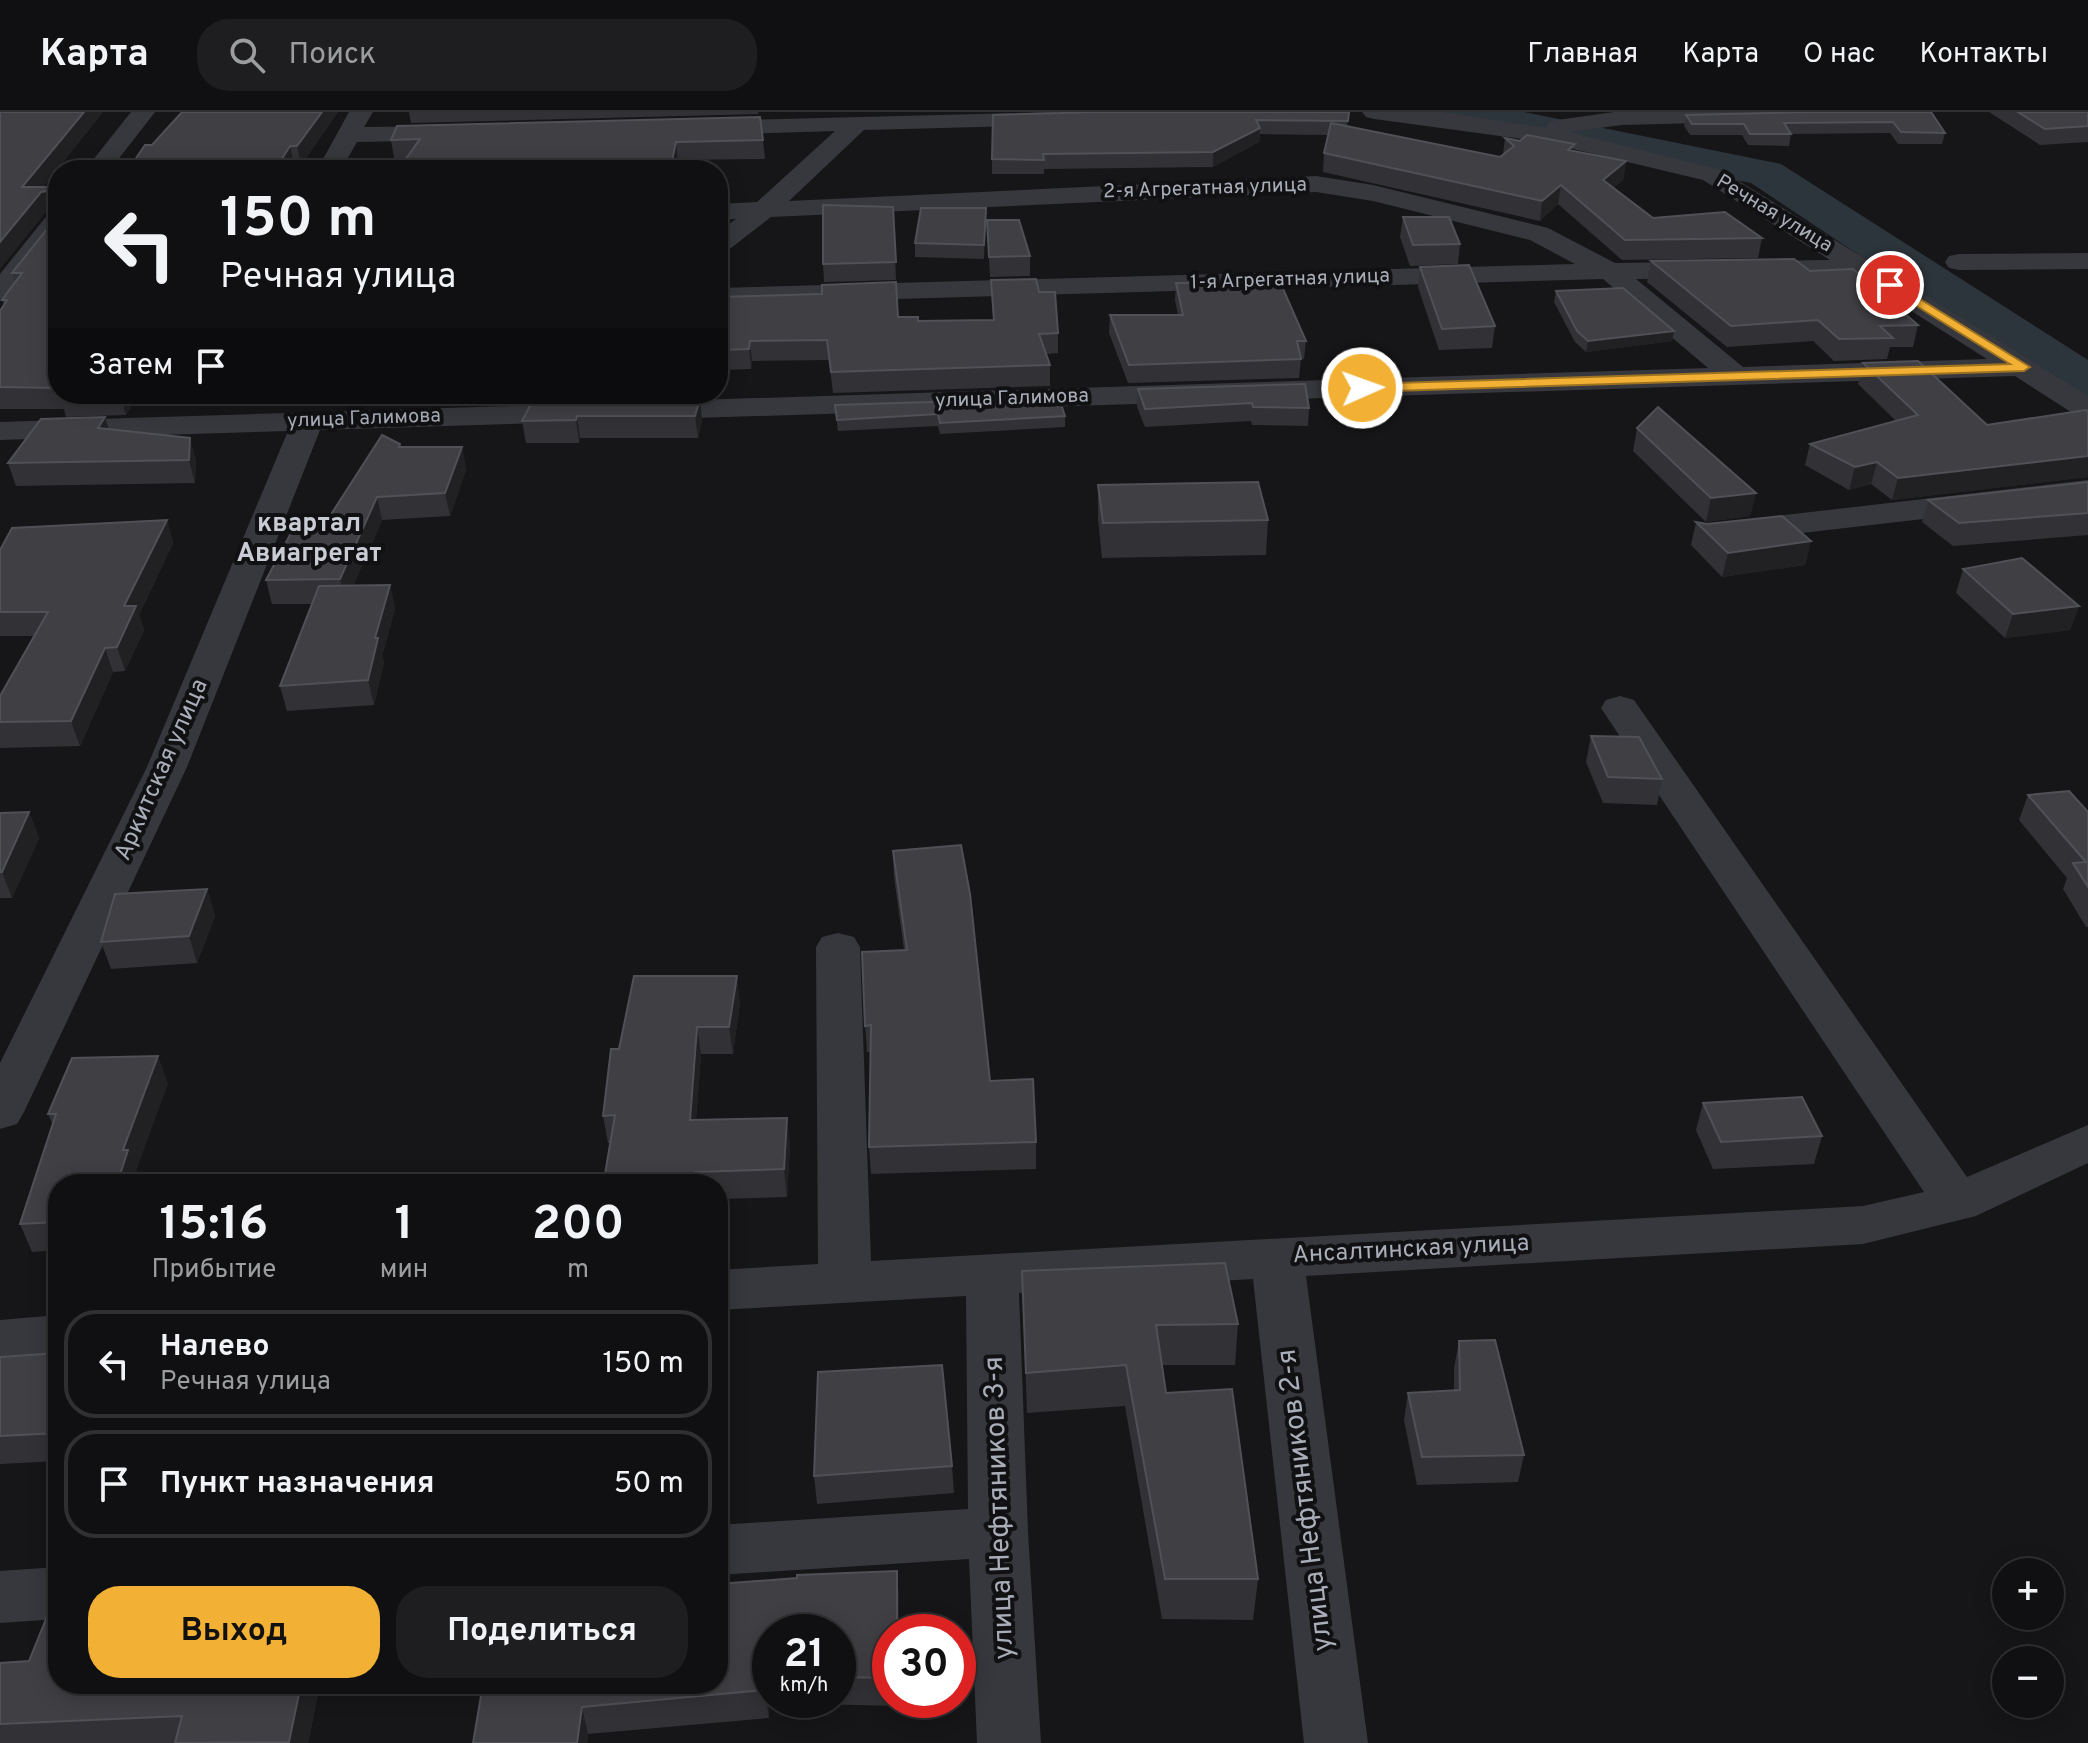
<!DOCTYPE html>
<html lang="ru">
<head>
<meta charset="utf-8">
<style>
	:root { --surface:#101012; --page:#1e1e20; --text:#f1f3f6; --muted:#9c9d9f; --line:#303032; --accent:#f2b134 }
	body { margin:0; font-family:Overpass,sans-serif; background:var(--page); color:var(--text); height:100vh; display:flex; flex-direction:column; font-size:30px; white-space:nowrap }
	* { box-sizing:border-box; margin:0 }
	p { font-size:26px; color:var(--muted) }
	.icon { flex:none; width:44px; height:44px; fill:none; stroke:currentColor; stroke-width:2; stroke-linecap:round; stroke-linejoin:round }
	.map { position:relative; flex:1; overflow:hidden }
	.panel { position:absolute; left:48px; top:1062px; width:680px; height:520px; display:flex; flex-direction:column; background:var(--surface); border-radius:32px; box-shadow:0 4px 20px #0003,0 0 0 2px var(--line) }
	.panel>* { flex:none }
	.hud { position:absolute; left:48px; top:48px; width:680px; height:244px; border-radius:32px; box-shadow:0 4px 20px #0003,0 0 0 2px var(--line); background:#101012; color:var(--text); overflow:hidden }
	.buttons { position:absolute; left:1992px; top:1446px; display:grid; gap:16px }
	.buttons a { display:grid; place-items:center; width:72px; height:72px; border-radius:50%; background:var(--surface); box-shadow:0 4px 20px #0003,0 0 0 2px var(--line); font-size:40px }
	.speed { position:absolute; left:752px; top:1502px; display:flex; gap:16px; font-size:40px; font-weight:700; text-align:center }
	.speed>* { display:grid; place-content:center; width:104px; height:104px; border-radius:50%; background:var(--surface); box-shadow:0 4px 20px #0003,0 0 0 2px var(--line); line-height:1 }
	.speed small { font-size:20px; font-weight:400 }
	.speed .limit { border:12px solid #d22; background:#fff; color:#111 }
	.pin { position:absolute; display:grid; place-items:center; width:68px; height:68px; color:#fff; margin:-34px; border:4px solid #fff; border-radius:50%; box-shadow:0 2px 8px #0007 }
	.me { position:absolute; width:88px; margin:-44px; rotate:88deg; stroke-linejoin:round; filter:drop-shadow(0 0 6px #0008) }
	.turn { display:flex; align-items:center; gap:28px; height:168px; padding:0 40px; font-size:36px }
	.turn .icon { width:104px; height:104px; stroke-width:2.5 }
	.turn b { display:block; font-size:56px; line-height:68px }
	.then { display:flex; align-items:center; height:76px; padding:0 40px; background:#0003; gap:16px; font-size:30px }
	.eta { display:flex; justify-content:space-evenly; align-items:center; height:136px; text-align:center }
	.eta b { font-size:48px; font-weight:700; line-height:56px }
	.button { display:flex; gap:16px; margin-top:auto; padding:16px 40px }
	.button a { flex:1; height:92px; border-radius:32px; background:var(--accent); color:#111; font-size:32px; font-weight:700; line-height:92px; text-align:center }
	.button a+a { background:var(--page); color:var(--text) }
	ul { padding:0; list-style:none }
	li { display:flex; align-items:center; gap:24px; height:108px; margin:0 16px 12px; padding:0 24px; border:4px solid var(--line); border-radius:32px }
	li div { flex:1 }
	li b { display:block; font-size:30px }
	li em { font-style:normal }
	header { display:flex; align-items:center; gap:48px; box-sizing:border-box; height:112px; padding:0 40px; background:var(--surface); border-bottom:2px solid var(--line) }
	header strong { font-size:38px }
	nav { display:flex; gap:44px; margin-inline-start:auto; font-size:28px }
	.search { width:560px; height:72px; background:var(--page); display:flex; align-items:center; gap:20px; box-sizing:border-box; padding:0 28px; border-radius:32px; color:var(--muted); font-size:30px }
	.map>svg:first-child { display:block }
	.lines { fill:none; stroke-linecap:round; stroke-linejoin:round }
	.river { fill:#2c353c; fill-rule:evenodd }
	.minor { fill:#37383d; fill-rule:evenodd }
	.wall { fill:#323236; fill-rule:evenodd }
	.shaded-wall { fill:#212124 }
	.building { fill:#3f3f44; stroke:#4f5156; stroke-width:2 }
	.route { fill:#f2b134; stroke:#9d7322; stroke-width:2 }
	.labels { text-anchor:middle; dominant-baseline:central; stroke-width:8; stroke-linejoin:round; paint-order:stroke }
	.far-street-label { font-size:20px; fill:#a8adb8; stroke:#111113 }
	.street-label { font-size:24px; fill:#a8adb8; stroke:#111113 }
	.far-district-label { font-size:26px; font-weight:bold; fill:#c9ccd4; stroke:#111113 }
	.near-street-label { font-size:28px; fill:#a8adb8; stroke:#111113 }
</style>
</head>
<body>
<header>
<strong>Карта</strong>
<div class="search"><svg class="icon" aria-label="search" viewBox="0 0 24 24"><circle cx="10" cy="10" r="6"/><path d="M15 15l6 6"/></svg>Поиск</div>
<nav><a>Главная</a><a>Карта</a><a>О нас</a><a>Контакты</a></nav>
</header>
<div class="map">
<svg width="2088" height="1631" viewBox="0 0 2088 1631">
	<rect width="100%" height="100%" fill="#161618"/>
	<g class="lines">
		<!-- river -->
		<polygon class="river" points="1440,0 1524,0 1781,52 2088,248 2088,288 2069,283 1751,71 1461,13 1446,9"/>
		<!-- minor -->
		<g class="minor">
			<polygon points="131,0 155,0 110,58 85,58"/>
			<polygon points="349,0 373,0 364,15 455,14 464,16 467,21 464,26 455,28 357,30 341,58 317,58"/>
			<path d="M 1055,0 L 1063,6 L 1059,11 L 1051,13 L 864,18 L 789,89 L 1316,64 L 1373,73 L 1548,116 L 1615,151 L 1830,148 L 1703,68 L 1544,30 L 1374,7 L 1366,5 L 1362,0 L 1442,0 L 1546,16 L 1549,10 L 1557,8 L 1614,0 L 1877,0 L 1873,5 L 1865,7 L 1622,13 L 1569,20 L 1721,58 L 2088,284 L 2088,306 L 2077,304 L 2015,264 L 320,318 L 187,655 L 24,1000 L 17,1012 L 0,1017 L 0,951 L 147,655 L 288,319 L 0,328 L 0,310 L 1708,256 L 1603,167 L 718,192 L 718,176 L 1575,152 L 1530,128 L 1373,89 L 1316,80 L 771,105 L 727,139 L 718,141 L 718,120 L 736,107 L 718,108 L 718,92 L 757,90 L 835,19 L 700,23 L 692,21 L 688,16 L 692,11 L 700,9 ZM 1856,164 L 1987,247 L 1743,255 L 1636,167 Z"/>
			<polygon points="58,99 58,124 10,186 0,188 0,162 49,101"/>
			<polygon points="2088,141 2088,157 1959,158 1949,156 1945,150 1949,144 1959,142"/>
			<polygon points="2088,368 2088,388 1733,429 1721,426 1716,419 1721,412 1733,409"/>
			<polygon points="1620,584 1634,588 1967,1065 2088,1013 2088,1051 1976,1104 1863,1132 1306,1164 1368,1631 1304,1631 1253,1167 1019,1181 1028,1420 1041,1631 977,1631 969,1447 718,1463 718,1413 968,1397 966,1184 718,1198 718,1158 818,1152 816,835 822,825 838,821 854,825 860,835 871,1149 1863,1094 1924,1080 1601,596 1606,588"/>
			<polygon points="58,1203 58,1245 0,1250 0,1208"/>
			<polygon points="58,1455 58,1507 0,1511 0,1459"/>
		</g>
	</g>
	<!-- wall -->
	<g class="wall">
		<polygon points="0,0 102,1 43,75 58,75 58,282 139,282 126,303 66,305 64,297 0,297 0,199 4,193 2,188 15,171 12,161 55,107 55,98 47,99"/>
		<polygon points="338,0 301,53 152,33"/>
		<polygon points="409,0 758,0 758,2 411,11"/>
		<polygon points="1097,0 1349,0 1347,15 1500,45 1503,43 1505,26 1626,49 1623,68 1613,76 1653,106 1762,126 1758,146 1622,148 1558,92 1540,109 1323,60 1324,41 1328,23 1260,22 1259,30 1213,55 1044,57 1044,62 992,62 992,47"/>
		<polygon points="1931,0 1945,21 1942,32 1898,32 1890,21 1791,22 1789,34 1748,33 1742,23 1690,23 1684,14 1686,3"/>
		<polygon points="1989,0 2088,0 2088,30 2040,33"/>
		<polygon points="397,14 763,28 765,47 678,48 394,46 391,28"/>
		<polygon points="893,95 896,168 824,170 823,152"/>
		<polygon points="986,96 984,147 915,145 915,131"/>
		<polygon points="1403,105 1460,132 1458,152 1410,154 1400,125"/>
		<polygon points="987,108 1030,144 1030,164 990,165"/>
		<polygon points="1651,149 1810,159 1918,213 1913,235 1890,235 1887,247 1834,249 1813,229 1727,235 1647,170"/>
		<polygon points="1420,155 1495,214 1492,236 1439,238 1418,175"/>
		<polygon points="991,168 1039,180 1058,221 1058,241 1046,242 1050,253 1050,274 833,281 829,248 752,249 751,257 718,258 718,185 898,205 918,209 993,208"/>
		<polygon points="1176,171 1306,229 1304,247 1301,247 1299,266 1128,271 1109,221 1110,203 1178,203 1175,188"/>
		<polygon points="1556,179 1674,219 1672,229 1586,240 1575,230 1554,190"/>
		<polygon points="1863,251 1987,313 2088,299 2088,365 1892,388 1871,372 1849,378 1805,353 1810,332 1896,309 1858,272"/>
		<polygon points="1138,277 1309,296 1308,314 1252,313 1251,309 1145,315 1137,295"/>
		<polygon points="547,282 709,282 708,285 548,290"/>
		<polygon points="700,287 702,309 698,326 580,326 579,331 526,331 522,309"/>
		<polygon points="835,293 1065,304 1065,315 940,322 938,314 838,319"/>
		<polygon points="1637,316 1756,381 1750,404 1706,410 1633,339"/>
		<polygon points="109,317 196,348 195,371 16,374 8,351"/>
		<polygon points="401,335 462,335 466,358 450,404 382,408 353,474 390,473 395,497 382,544 384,550 374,593 287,599 280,574 312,492 272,492 266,468"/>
		<polygon points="2088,370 2088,423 1953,434 1922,410 1928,388"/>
		<polygon points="1098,373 1268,408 1266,443 1102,446 1098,407"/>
		<polygon points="167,408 173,431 139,503 144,518 125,559 113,560 80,634 0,636 0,584 34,524 0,524 0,438"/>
		<polygon points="1696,410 1811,429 1805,453 1722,465 1691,433"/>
		<polygon points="1963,457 2079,494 2070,518 2005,526 1956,481"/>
		<polygon points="1591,624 1662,667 1657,693 1603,691 1586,650"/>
		<polygon points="2028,683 2088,700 2088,815 2086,815 2063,777 2067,766 2019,708"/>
		<polygon points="29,700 39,726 12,786 0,786 0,701"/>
		<polygon points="893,739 990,969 1036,1030 1036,1057 871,1062 869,1035 871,940 867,940 865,914 904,838 894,765"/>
		<polygon points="207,777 215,804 197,851 111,857 101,830"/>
		<polygon points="740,890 733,942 701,942 696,1008 790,1033 787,1085 718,1087 718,1072 605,1072 604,1068 610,1031 608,1031 603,1004 619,937"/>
		<polygon points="168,971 136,1058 139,1065 136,1072 58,1072 58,1138 32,1140 20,1112 53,1013 48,1002"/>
		<polygon points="1703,991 1822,1024 1814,1052 1713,1057 1696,1018"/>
		<polygon points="1022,1159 1238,1212 1235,1253 1162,1253 1166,1281 1258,1467 1253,1508 1162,1507 1125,1294 1027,1301"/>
		<polygon points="1459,1229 1524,1343 1518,1370 1417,1373 1404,1308 1408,1281 1454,1278 1454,1256"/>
		<polygon points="58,1241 58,1349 0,1352 0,1245"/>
		<polygon points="952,1354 954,1381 817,1392 814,1364"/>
		<path d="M 897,1459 L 899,1487 L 899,1520 L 890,1520 L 890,1588 L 899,1588 L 899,1594 L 769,1591 L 769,1606 L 588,1622 L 587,1631 L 473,1631 ZM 770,1520 L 838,1520 L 838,1588 L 770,1588 Z"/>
		<polygon points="0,1551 58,1572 320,1572 308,1631 0,1631"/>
	</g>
	<!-- shaded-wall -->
	<g class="shaded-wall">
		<polygon points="84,0 102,0 102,1 28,94 22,75"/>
		<polygon points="322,0 338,0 301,53 297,34"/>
		<polygon points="1260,16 1259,30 1213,55 1213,40"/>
		<polygon points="676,30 678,48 676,58 670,58"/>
		<polygon points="290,34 294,53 291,58 275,58"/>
		<polygon points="1626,49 1623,68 1599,88 1603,68"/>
		<polygon points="1561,73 1558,92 1540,109 1542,89"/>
		<polygon points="54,78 58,97 47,99 0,157 0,130 41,80"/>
		<polygon points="1674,219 1672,229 1586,240 1588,229"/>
		<polygon points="750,229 752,249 751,257 749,237"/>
		<polygon points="120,282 139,282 126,303"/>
		<polygon points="700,287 702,309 698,326 695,304"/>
		<polygon points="577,304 580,326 579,331 576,308"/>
		<polygon points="105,305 112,328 98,316"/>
		<polygon points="190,326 196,348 195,371 189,348"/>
		<polygon points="462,335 466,358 450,404 445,381"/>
		<polygon points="2088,341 2088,365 1892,388 1898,366"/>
		<polygon points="1877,350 1871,372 1849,378 1855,355"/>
		<polygon points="1756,381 1750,404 1706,410 1711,386"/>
		<polygon points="377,385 382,408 346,491 340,467"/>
		<polygon points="167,408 173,431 139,503 144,518 125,559 117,535 124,494"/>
		<polygon points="1811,429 1805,453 1722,465 1728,441"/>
		<polygon points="390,473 395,497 382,544 384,550 374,593 368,568 375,526"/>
		<polygon points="2079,494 2070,518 2005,526 2013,502"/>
		<polygon points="105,536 113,560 80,634 71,609"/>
		<polygon points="29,700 39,726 12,786 2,760"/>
		<polygon points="207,777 215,804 197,851 189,824"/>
		<polygon points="737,864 740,890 733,942 729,915"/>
		<polygon points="697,915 701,942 694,1035 690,1008"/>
		<polygon points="158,944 168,971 136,1058 139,1065 136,1072 117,1072 123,1038"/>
		<polygon points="787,1006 790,1033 787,1085 784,1057"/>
		<polygon points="897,1459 899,1487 899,1520 897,1520"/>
		<polygon points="765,1564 769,1591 769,1606 765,1578"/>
		<polygon points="301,1572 320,1572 308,1631 289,1631"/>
		<polygon points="582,1595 588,1622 587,1631 577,1631"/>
	</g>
	<!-- building -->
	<g class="building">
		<polygon points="0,0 84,0 22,75 58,75 58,276 0,275 0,199 7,188 2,188 22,161 12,161 55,107 54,78 41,80 0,130"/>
		<polygon points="182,0 322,0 297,34 290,34 275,58 128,58 145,33 152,33"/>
		<polygon points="1097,0 1349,0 1348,9 1256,8 1260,16 1213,40 1043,42 1044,48 992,47 993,3"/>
		<polygon points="1814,0 1931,0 1945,21 1901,20 1893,10 1784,11 1791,22 1750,22 1744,12 1692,12 1686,3"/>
		<polygon points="2018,0 2088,0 2088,14 2045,17"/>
		<polygon points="760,5 763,28 676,30 670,58 398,58 420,27 391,28 397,14"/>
		<polygon points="1331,11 1500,45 1514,34 1505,26 1520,29 1527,23 1575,32 1568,38 1626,49 1603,68 1653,106 1725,100 1762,126 1625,128 1561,73 1542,89 1324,41"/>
		<polygon points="823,93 893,95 896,150 823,152"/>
		<polygon points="921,96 986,96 984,133 915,131"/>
		<polygon points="1403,105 1449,105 1460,132 1413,133"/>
		<polygon points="987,108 1019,108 1030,144 989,145"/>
		<polygon points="1794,147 1810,159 1853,157 1918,213 1880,214 1893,226 1839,227 1818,208 1731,214 1651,149"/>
		<polygon points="1469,153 1495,214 1442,217 1420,155"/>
		<polygon points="1036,167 1039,180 1055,180 1058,221 1039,222 1050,253 831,260 827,228 750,229 749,237 718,238 718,185 822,182 822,173 896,170 898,205 918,205 918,209 994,208 991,168"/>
		<polygon points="1280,170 1306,229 1297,229 1301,247 1129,253 1110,203 1183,203 1176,171"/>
		<polygon points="1623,176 1674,219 1588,229 1577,219 1556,179"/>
		<polygon points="1918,249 1987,313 2086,298 2088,299 2088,344 1898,366 1877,350 1855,355 1810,332 1918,303 1863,251"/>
		<polygon points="1305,272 1309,296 1253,295 1252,291 1145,297 1138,277"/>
		<polygon points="61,282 112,282 60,284"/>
		<polygon points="1059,286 1065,304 940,311 938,302 837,308 835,293"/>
		<polygon points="700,287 695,304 577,304 576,308 522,309 531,292"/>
		<polygon points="1658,295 1756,381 1711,386 1637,316"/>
		<polygon points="105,305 98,316 190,326 189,348 8,351 41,307"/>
		<polygon points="382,323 400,332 399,335 462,335 445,381 377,385 340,467 266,468 300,404 330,404"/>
		<polygon points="1258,370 1268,408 1103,411 1098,373"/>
		<polygon points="2088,370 2088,401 1959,411 1928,388"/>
		<polygon points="1782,404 1811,429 1728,441 1696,410 1707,412"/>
		<polygon points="167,408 124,494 136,494 117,535 105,536 71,609 0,610 0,584 48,500 0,500 0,438 12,416"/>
		<polygon points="2022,446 2079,494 2013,502 1963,457"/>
		<polygon points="390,473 375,526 378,526 368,568 280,574 319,474"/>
		<polygon points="1591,624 1639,625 1662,667 1608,665"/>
		<polygon points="2069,679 2088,700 2088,775 2073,751 2086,750 2028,683"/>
		<polygon points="29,700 2,760 0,760 0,701"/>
		<polygon points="961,733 970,782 990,969 1033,967 1036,1030 869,1035 871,913 865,914 862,840 907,838 893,739"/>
		<polygon points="207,777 189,824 101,830 115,782"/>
		<polygon points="634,864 737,864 729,915 697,915 690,1008 787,1006 784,1057 695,1060 694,1066 604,1068 615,1003 603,1004 611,937 619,937"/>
		<polygon points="158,944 123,1038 128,1038 117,1072 58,1072 58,1110 20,1112 56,1002 48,1002 72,946"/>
		<polygon points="1802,985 1822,1024 1721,1030 1703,991"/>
		<polygon points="1225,1151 1238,1212 1156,1213 1166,1281 1232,1277 1258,1467 1165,1467 1126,1253 1026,1261 1022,1159"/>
		<polygon points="1495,1228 1524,1343 1422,1345 1408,1281 1460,1278 1459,1229"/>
		<polygon points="58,1241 58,1321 0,1324 0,1245"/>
		<polygon points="942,1253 952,1354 814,1364 818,1260"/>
		<polygon points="897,1459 897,1520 890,1520 890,1566 838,1565 838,1520 770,1520 770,1564 765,1564 765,1578 582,1595 577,1631 473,1631 483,1572 718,1572 718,1472 797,1466 797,1463"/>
		<polygon points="48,1502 58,1502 58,1572 301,1572 289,1630 175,1631 182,1604 0,1612 0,1551 29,1549"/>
	</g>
	<!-- route -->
	<polygon class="route" points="1886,171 1894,171 2030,255 2024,259 1362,280 1356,276 1362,272 2010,252 1886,175"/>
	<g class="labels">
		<!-- far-street labels -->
		<g class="far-street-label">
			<text transform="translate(1205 77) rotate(-2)">2-я Агрегатная улица</text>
			<text transform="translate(1774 102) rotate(31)">Речная улица</text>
			<text transform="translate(1290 168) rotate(-2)">1-я Агрегатная улица</text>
			<text transform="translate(1012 287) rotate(-2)">улица Галимова</text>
			<text transform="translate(364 307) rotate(-2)">улица Галимова</text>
		</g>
		<!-- street labels -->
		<g class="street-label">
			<text transform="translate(162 658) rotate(-66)">Аркитская улица</text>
			<text transform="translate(1411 1138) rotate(-3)">Ансалтинская улица</text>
		</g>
		<!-- far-district labels -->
		<g class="far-district-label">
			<text x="309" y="412">квартал<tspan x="309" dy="30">Авиагрегат</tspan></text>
		</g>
		<!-- near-street labels -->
		<g class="near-street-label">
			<text transform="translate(1306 1388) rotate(-97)">улица Нефтяников 2-я</text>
			<text transform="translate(1000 1396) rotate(-92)">улица Нефтяников 3-я</text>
		</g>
	</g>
</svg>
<div class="buttons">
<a>+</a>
<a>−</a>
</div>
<div class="speed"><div>21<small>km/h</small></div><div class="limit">30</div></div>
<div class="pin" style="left:1890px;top:173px;background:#d93025"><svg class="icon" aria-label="arrive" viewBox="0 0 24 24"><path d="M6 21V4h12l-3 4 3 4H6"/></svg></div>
<svg class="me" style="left:1362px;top:276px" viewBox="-20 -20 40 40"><circle r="17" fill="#f2b134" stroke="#fff" stroke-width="3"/><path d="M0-11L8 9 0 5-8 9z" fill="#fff"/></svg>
<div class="hud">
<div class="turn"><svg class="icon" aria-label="left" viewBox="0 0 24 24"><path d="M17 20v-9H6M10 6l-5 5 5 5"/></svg><div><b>150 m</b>Речная улица</div></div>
<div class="then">Затем<svg class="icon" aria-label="arrive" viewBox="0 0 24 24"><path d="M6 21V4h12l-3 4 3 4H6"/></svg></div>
</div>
<section class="panel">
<div class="eta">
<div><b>15:16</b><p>Прибытие</p></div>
<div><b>1</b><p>мин</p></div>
<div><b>200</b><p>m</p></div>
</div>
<ul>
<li><svg class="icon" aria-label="left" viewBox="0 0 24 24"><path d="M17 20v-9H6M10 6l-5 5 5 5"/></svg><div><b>Налево</b><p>Речная улица</p></div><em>150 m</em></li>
<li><svg class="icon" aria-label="arrive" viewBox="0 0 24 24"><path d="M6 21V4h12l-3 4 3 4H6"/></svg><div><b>Пункт назначения</b></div><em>50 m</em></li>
</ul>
<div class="button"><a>Выход</a><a>Поделиться</a></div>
</section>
</div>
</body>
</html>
